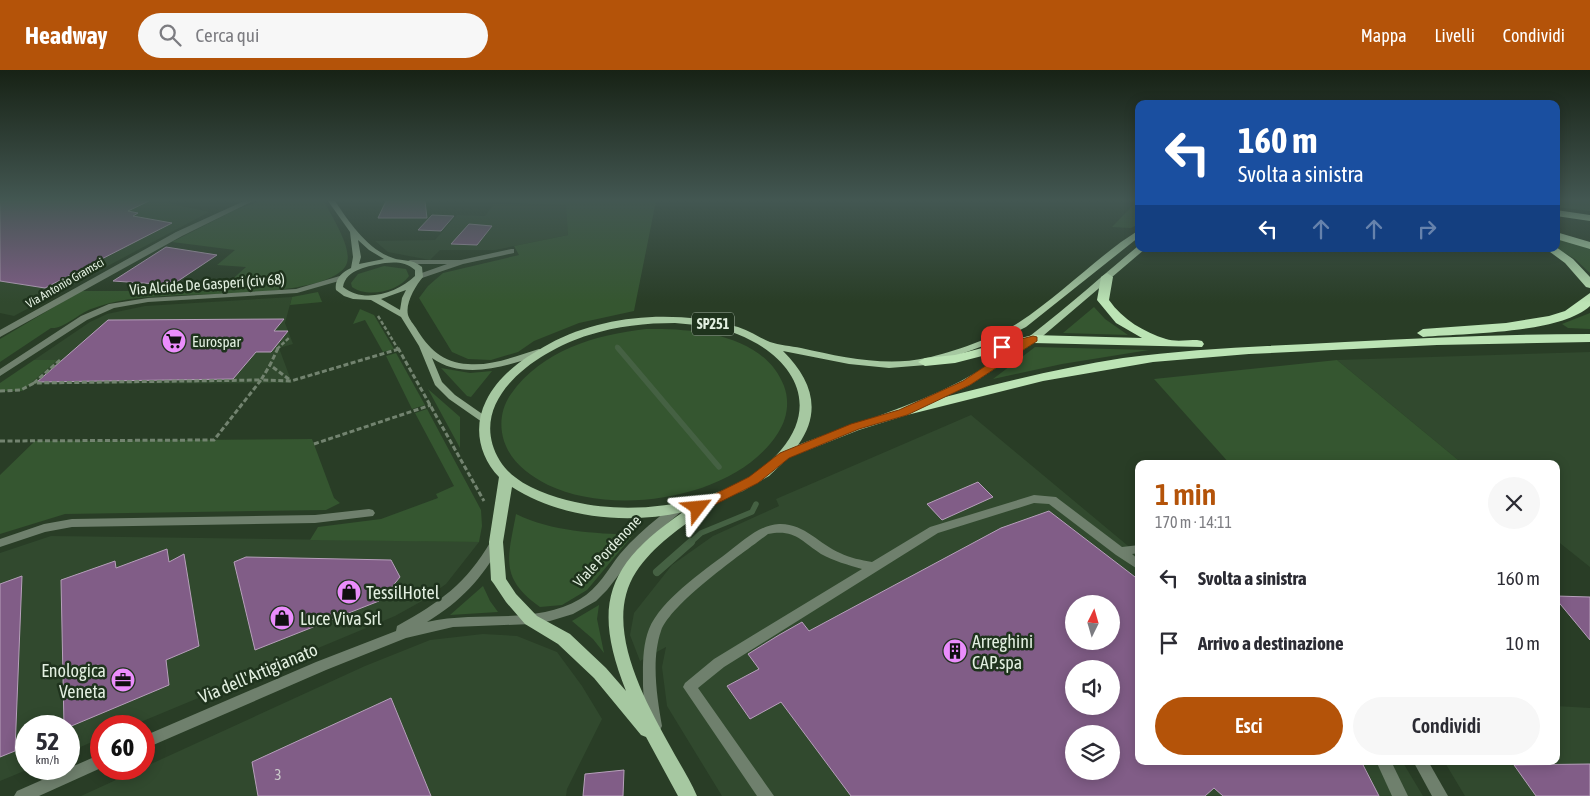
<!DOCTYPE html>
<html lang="it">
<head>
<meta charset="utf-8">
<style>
	:root { --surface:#fff; --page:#f7f7f7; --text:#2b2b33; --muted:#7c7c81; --accent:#b45309 }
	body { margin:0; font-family:"Asap Condensed",sans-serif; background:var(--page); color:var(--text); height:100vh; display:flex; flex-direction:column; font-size:19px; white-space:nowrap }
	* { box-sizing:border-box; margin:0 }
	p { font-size:16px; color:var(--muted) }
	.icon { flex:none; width:28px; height:28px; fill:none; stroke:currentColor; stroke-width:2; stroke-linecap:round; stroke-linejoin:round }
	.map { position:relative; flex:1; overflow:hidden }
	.details { position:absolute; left:1135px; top:390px; width:425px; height:305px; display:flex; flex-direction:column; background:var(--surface); border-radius:10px; box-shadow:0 2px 12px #0003 }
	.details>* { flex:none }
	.guide { position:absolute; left:1135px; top:30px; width:425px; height:152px; border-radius:10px; box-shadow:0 2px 12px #0003; background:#1a4fa0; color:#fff; overflow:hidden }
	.needle { width:32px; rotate:5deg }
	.controls { position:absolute; left:1065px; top:525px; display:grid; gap:10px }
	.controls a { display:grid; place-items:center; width:55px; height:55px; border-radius:50%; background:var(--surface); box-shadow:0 2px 12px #0003; font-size:25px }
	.speed { position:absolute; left:15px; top:645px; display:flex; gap:10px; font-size:25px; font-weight:700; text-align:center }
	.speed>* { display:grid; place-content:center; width:65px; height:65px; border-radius:50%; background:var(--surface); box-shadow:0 2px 12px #0003; line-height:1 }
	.speed small { font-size:12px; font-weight:400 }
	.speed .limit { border:8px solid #d22; background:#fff; color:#111 }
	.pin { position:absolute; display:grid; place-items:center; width:42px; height:42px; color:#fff; margin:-21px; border-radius:10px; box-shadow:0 2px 8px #0006 }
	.me { position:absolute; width:55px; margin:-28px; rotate:61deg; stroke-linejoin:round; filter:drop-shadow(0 0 4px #0008) }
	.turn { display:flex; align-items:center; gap:18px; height:105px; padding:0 20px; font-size:22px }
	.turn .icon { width:65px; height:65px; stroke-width:2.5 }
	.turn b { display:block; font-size:35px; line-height:42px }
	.lanes { display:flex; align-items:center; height:48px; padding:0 20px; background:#0003; justify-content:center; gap:25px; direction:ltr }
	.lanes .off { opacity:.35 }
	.round { display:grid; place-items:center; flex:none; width:52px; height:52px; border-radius:26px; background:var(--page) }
	.summary { display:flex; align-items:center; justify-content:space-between; height:85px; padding:0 20px }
	h1 { font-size:30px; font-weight:600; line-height:38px; color:var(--accent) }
	.button { display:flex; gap:10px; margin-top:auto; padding:10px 20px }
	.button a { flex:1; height:58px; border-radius:30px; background:var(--accent); color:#fff; font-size:20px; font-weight:600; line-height:58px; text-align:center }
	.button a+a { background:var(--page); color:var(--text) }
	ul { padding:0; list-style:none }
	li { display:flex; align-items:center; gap:15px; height:65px; padding:0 20px }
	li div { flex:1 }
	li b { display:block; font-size:19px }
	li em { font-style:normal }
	header { display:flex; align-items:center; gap:30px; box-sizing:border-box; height:70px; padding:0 25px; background:var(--accent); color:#fff }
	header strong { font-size:24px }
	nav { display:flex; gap:28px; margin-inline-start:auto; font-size:18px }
	.search { width:350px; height:45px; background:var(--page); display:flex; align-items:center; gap:12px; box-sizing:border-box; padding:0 18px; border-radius:28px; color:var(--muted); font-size:19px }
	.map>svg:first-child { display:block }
	.built { fill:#31492e; fill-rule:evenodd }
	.green { fill:#355630 }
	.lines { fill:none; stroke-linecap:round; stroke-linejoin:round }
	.stream-far2 { stroke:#456143; stroke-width:4.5 }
	.stream-far1 { stroke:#456143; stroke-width:5.5 }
	.stream { stroke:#456143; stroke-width:8 }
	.building { fill:#815d87; stroke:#b7a0bb; fill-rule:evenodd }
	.path-far1 { stroke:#72836f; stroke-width:2.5; stroke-dasharray:4 2; stroke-linecap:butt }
	.path { stroke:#72836f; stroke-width:3; stroke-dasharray:5 2.5; stroke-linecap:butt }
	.service { fill:#6f806d; fill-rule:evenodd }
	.minor { fill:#6f806d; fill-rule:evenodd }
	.secondary { fill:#8ea88a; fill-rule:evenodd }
	.primary { fill:#a6c8a1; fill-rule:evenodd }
	.motorway { fill:#bce4b5; fill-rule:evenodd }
	.route { fill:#b45309; stroke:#753606 }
	.labels { text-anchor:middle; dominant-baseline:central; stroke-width:5; stroke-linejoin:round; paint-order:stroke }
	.far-street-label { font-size:12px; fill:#e2efe0; stroke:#1f331d }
	.shield { fill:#1f331d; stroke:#a8b7a6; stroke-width:1 }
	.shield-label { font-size:14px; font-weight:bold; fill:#e2efe0 }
	.street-label { font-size:15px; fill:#e2efe0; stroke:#1f331d }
	.poi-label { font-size:15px; fill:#e2efe0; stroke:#1f331d; text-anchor:start }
	.near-number-label { font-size:15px; fill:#cacaca }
	.near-poi-label { font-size:18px; fill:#e2efe0; stroke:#1f331d; text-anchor:start }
	.near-street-label { font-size:18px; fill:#e2efe0; stroke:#1f331d }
</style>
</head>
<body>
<header>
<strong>Headway</strong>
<div class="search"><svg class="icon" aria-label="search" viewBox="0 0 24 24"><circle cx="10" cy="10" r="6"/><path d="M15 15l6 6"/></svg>Cerca qui</div>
<nav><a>Mappa</a><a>Livelli</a><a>Condividi</a></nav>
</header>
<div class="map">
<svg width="1590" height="726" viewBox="0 0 1590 726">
	<rect width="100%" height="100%" fill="#293d26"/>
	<!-- built -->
	<g class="built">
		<polygon points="0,131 160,131 209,142 14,246 0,243"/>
		<polygon points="494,134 567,135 568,165 495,180 440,180 430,190 388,182 375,171 435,170 457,145 485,146"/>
		<polygon points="292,227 285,253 293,274 279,278 292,313 30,314 56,290 34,290 90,252 107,244 145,236"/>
		<polygon points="1590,282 1590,497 1556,470 1556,394 1463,394 1337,290"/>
		<path d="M 971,345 L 1139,485 L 1139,691 L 1402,691 L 1423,726 L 722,726 L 667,636 L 662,597 L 666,577 L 640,591 L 630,565 L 634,543 L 672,495 L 713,466 L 779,436 L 776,429 ZM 1074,534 L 1111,534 L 1111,571 L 1074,571 ZM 1074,599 L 1111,599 L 1111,636 L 1074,636 ZM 1074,664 L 1111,664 L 1111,701 L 1074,701 Z"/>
		<polygon points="51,466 417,471 479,472 446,514 422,531 395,546 131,656 101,656 101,668 69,682 69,656 26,656 26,699 29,699 0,711 0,483"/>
		<polygon points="483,564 517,566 557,582 582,616 602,649 567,719 566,726 81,726 365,596 430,570"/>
		<polygon points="1556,636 1590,638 1590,726 1465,726 1444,691 1556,691"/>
	</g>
	<!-- green -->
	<g class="green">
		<path d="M 324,131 C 331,146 356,182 345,197 C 323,227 203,223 165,226 C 139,227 115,230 91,239 C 78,244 64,259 51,258 L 0,292 L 0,269 L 81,221 L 219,221 L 246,197 L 217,195 L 235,180 L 172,172 L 237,139 L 258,132 Z"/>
		<polygon points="468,131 656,131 634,241 579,253 534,271 518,282 491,290 468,289 452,282 419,228 428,216 443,203 519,185 514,176 568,165 566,135"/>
		<polygon points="1137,131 1139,154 1131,158 1112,157"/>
		<polygon points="1556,131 1590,131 1590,141 1556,137"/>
		<polygon points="1556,167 1590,179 1590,203 1575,189 1556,178"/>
		<path d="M 384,196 L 406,199 L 409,206 C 398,222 367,228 352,217 L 351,213 L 358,204 Z"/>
		<polygon points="318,222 322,232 290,235 292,227"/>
		<polygon points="1094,237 1105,249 1128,265 1063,263"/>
		<polygon points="360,239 374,245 394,279 383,282 365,250 353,254"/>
		<polygon points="1590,243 1590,259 1568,258 1562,254"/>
		<path d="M 646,259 C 694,258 764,264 784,316 C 790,332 787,349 778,363 C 736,429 615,447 548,415 C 529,405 511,392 504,371 C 499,355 501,338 511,324 C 542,280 595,265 646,259 Z"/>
		<polygon points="1035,277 1149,280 1062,294 993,309"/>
		<polygon points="396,283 425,335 412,339 386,286"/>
		<polygon points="34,290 57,290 22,321 0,321 0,313"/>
		<polygon points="1337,290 1463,394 1230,394 1154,309"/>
		<polygon points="441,298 470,303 492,301 471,327 467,326"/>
		<polygon points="428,319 460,347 460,378"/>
		<polygon points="427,339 481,440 482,456 479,472 310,470 318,457 381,449 438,428 436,424 454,416 415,343"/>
		<polygon points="312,369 334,428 340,433 326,440 65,444 0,464 0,405 35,371"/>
		<path d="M 516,444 C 553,462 593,463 633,465 L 587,520 L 562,535 L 540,537 C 499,508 508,488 516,444 Z"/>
		<polygon points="483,516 490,531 498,542 450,545"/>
		<polygon points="599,535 597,549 604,583 593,569 572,551"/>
	</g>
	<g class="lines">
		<!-- stream-far2 -->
		<polyline class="stream-far2" points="617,277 619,279"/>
		<!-- stream-far1 -->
		<g class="stream-far1">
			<polyline points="618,278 719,397"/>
			<polyline points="690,473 701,463 752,442 756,434"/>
		</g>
		<!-- stream -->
		<polyline class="stream" points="657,502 691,472"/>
	</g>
	<!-- building -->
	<g class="building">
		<polygon points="0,131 149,131 128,141 138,143 133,146 172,153 45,218 0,211"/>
		<polygon points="386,131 425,131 427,148 378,148"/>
		<polygon points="432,145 454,146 441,161 418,160"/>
		<polygon points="469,154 492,156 477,175 451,174"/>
		<polygon points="166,177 217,185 172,215 113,211"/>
		<polygon points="284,249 274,261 288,261 271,282 256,282 233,309 37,312 108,250"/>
		<polygon points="978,412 993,427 942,450 927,434"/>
		<path d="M 1049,441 L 1139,510 L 1139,691 L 1361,691 L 1379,726 L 1223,726 L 1214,718 L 1205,726 L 851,726 L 781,632 L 750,649 L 727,616 L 759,599 L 748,584 L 779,565 L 802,552 L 809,561 L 1001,458 ZM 1074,534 L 1111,534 L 1111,571 L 1074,571 ZM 1074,599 L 1111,599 L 1111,636 L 1074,636 ZM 1074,664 L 1111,664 L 1111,701 L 1074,701 Z"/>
		<polygon points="167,479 169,492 184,484 199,576 166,590 169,615 69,657 64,656 61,510 115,491 116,498"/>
		<polygon points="246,487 391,490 400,507 391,518 378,524 379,531 255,580 234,492"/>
		<polygon points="22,506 15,681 0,687 0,514"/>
		<polygon points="1556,526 1590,527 1590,570 1556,529"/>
		<polygon points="391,628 431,726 258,726 252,692"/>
		<polygon points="1590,694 1590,726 1536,726 1514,695"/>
		<polygon points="624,700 623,726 583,726 585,704"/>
	</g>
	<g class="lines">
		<!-- path-far1 -->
		<g class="path-far1">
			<polyline points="378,246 398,279"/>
			<polyline points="277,279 290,267"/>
		</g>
		<!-- path -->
		<g class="path">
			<polyline points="278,278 270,295 290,310"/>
			<polyline points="398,278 484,431"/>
			<polyline points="60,290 34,313 261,310 270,295"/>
			<polyline points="0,321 21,320 34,313"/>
			<polyline points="0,371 214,370 261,310 291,311 399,279"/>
			<polyline points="314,374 431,335"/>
		</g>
		<!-- service -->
		<g class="service">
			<polygon points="511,179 514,179 514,183 463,194 419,209 416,209 416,205 447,194 410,194 406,192 410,190 461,190"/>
			<path d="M 1034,425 L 1056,427 L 1122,477 L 1139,475 L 1139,483 L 1132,484 L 1139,490 L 1139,500 L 1116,485 L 1049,434 L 1034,433 L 938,463 L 724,597 L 698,618 L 774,726 L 757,726 L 683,617 L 685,613 L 714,589 L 862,499 C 848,495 834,491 821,484 C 801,471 795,459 768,464 C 742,484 672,532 661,561 C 651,590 657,627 662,656 L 660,660 L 655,662 L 650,660 C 644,648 644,630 643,616 C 643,597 642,577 649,559 C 661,530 702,502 727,483 C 743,471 759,455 779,454 C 804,453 819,474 840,483 C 850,488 861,490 872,492 L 930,457 Z"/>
			<polygon points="1376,691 1391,691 1408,726 1392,726"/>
		</g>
		<!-- minor -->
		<g class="minor">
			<polygon points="244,131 253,131 182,166 0,267 0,260 176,162"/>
			<polygon points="343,205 346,205 346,209 297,223 148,232 114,238 87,250 0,306 0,299 81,246 109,234 148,228 296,219"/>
			<path d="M 678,434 L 682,435 L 684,438 L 682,441 L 641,476 L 607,520 L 596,531 L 573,544 L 550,551 L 531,554 L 453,557 L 406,568 L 326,600 L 144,679 L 144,666 L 316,592 L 396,561 L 397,556 C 440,532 466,514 491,471 L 499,471 L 501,474 C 482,509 461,531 427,552 C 477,540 534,556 580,529 C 598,519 608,499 620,484 C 632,470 645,458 659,447 C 665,442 671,436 678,434 Z"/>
			<polygon points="369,439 373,440 375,443 373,446 315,453 72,457 45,462 0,477 0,469 44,454 72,449 315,445"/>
			<polygon points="101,684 101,698 39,726 14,726 17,721"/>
			<polygon points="1413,691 1428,691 1448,726 1432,726"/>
		</g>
		<!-- secondary -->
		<path class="secondary" d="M 328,131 L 335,131 C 349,152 368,180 393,188 C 404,192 411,188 422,197 L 423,207 C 416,215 405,233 408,245 C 409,249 414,255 416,258 C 428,278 443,293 468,294 C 493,296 515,286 539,279 L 542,280 L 543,282 L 542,284 C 508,296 464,311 432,288 L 442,312 L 455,325 L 488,348 L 490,350 L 488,352 L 482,352 L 449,329 L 435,315 L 419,276 L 401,247 L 371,230 L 353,229 L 344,226 L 336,220 C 334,210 342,202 351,198 L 353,187 L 350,162 ZM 358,170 L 369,180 L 384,189 L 359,194 L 361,187 ZM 385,193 C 396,192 406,192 415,200 L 415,206 C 397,223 364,234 343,217 C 346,199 369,196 385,193 ZM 406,220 L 402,228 L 400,240 L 381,229 Z"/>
		<!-- primary -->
		<path class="primary" d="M 1139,160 L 1139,167 L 1026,257 L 1002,269 L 942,291 L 926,295 L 889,298 L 849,294 L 783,281 C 811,309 823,340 798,375 C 852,354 909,338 961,311 C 1024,278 1082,222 1137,177 L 1145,179 L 1037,271 L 970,315 L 907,345 L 859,360 L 788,388 L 769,406 L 743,421 L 708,435 L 707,439 C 681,457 654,475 636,502 C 602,554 644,629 670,676 C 679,693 690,709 697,726 L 678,726 L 646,667 L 641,665 L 594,608 L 558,574 L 525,554 L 506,532 L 494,514 L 491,510 L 489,472 L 499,407 C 479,386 473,357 486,331 C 499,304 524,288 549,274 C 604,244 675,240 734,256 C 747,259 758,267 770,272 C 779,275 791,276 801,278 C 841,287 886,297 926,288 C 951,283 998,266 1018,253 C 1055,229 1086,198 1121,172 ZM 675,253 C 696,255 718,256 737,264 C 788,284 823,330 781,380 C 736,433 640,447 575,432 C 549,426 515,415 500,391 C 463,330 539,280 589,265 C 617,256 646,253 675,253 ZM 512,417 C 561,448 626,455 683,442 C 606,495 592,535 626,621 L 606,598 L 570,564 L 537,546 L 516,524 L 506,509 L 503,472 Z"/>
		<!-- motorway -->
		<g class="motorway">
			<polygon points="1556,140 1590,145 1590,151 1556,146"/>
			<polygon points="1556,162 1590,172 1590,179 1556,169"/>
			<polygon points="1556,177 1573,189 1590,207 1590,218 1586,217 1565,193 1546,179 1556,179"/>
			<path d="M 1107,203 L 1113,207 L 1109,230 C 1123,250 1144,262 1166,269 C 1174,272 1188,270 1197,270 L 1202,271 L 1204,274 L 1202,277 L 1033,273 L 955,293 L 925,296 L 918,292 L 925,288 L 955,285 L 1033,265 L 1142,268 L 1116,253 L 1097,230 L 1101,207 Z"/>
			<path d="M 1590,223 L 1590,236 C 1560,264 1464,263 1423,267 L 1417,263 L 1423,259 L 1506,253 L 1549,246 L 1565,241 Z"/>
			<path d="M 1590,264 L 1590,272 L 1437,275 L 1249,284 L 1153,292 L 1043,311 L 903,346 L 896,342 L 898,339 C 972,320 1047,300 1123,288 C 1196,278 1271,276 1345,272 C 1426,268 1508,264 1590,264 Z"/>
		</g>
	</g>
	<!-- sky -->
	<linearGradient id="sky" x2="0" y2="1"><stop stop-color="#172215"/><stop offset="0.56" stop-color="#435752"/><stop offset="1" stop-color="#435752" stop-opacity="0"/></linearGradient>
	<rect width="1590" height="233" fill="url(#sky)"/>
	<!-- route -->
	<polygon class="route" points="1033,266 1037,267 1037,271 970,315 907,345 859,359 789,388 758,413 702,441 693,441 691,438 693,435 749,407 780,383 851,354 899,340 963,311 1014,277 1002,280 997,277 998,275"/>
	<!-- icons -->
	<defs>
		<symbol id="supermarket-disc" viewBox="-11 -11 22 22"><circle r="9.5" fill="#eb8dfc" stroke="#1f331d"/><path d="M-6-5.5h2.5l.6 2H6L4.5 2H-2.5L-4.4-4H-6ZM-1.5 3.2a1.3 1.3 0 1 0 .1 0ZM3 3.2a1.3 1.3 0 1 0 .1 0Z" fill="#111"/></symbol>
		<symbol id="shop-disc" viewBox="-11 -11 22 22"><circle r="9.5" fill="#eb8dfc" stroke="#1f331d"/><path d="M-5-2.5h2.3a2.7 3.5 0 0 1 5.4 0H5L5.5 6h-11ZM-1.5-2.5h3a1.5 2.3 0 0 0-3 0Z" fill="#111"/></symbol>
		<symbol id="building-disc" viewBox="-11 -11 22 22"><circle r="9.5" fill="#eb8dfc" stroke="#1f331d"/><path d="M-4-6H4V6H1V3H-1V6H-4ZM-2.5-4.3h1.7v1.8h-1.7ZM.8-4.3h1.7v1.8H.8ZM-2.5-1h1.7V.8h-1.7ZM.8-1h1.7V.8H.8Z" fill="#111"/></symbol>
		<symbol id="office-disc" viewBox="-11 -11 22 22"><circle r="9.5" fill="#eb8dfc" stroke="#1f331d"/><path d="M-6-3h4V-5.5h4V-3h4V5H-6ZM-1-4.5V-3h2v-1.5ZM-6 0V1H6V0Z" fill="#111"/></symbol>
	</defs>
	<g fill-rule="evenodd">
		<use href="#supermarket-disc" x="160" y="257" width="28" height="28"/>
		<use href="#shop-disc" x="335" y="508" width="28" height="28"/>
		<use href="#shop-disc" x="268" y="534" width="28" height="28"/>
		<use href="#building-disc" x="941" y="567" width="28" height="28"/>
		<use href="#office-disc" x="109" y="596" width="28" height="28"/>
	</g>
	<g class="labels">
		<!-- far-street labels -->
		<g class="far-street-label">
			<text transform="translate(65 213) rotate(-30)">Via Antonio Gramsci</text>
		</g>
		<!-- shield labels -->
		<rect class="shield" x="692" y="242.5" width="42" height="23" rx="4"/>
		<g class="shield-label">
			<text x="713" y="254">SP251</text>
		</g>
		<!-- street labels -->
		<g class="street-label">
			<text transform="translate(207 214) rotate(-4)">Via Alcide De Gasperi (civ 68)</text>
			<text transform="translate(607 481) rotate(-47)">Viale Pordenone</text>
		</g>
		<!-- poi labels -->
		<g class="poi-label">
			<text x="192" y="271">Eurospar</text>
		</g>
		<!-- near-number labels -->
		<g class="near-number-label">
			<text x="278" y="704">3</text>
		</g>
		<!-- near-poi labels -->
		<g class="near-poi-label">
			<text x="366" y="522">TessilHotel</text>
			<text x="300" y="548">Luce Viva Srl</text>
			<text x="972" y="571">Arreghini<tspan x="972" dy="21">CAP.spa</tspan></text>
			<text x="106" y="600" text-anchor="end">Enologica<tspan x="106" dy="21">Veneta</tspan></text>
		</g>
		<!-- near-street labels -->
		<g class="near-street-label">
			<text transform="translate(258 603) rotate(-23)">Via dell'Artigianato</text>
		</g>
	</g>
</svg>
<div class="controls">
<a><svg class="needle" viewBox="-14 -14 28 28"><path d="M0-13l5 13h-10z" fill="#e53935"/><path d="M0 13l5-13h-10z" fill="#7c7c81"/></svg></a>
<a><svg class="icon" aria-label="sound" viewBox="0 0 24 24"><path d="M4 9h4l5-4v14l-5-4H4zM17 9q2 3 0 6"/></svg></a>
<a><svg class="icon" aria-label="layers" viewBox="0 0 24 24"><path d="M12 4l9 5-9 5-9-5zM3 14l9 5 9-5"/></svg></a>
</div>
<div class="speed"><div>52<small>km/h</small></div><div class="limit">60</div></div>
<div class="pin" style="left:1002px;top:277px;background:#d93025"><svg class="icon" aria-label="arrive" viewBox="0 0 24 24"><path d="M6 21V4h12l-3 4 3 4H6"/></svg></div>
<svg class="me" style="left:698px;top:438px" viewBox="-20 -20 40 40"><path d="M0-17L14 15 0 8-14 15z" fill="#b45309" stroke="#fff" stroke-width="4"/></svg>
<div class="guide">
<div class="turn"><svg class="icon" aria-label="left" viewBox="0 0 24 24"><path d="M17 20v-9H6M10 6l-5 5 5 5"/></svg><div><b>160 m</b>Svolta a sinistra</div></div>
<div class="lanes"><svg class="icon" aria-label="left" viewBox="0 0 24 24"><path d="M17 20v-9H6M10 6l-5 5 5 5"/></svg><svg class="icon off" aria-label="ahead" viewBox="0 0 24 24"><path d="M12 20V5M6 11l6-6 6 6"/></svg><svg class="icon off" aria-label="ahead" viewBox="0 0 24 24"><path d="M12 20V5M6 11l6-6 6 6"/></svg><svg class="icon off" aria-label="right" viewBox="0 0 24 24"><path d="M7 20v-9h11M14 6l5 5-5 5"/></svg></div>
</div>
<section class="details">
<div class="summary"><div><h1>1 min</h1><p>170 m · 14:11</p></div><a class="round"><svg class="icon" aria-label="close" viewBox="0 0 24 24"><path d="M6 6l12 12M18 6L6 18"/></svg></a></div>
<ul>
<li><svg class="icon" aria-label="left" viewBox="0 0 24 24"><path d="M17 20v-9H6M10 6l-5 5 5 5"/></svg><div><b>Svolta a sinistra</b></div><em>160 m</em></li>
<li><svg class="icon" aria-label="arrive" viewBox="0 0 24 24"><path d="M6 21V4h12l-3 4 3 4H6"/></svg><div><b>Arrivo a destinazione</b></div><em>10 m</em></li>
</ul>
<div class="button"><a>Esci</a><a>Condividi</a></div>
</section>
</div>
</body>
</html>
